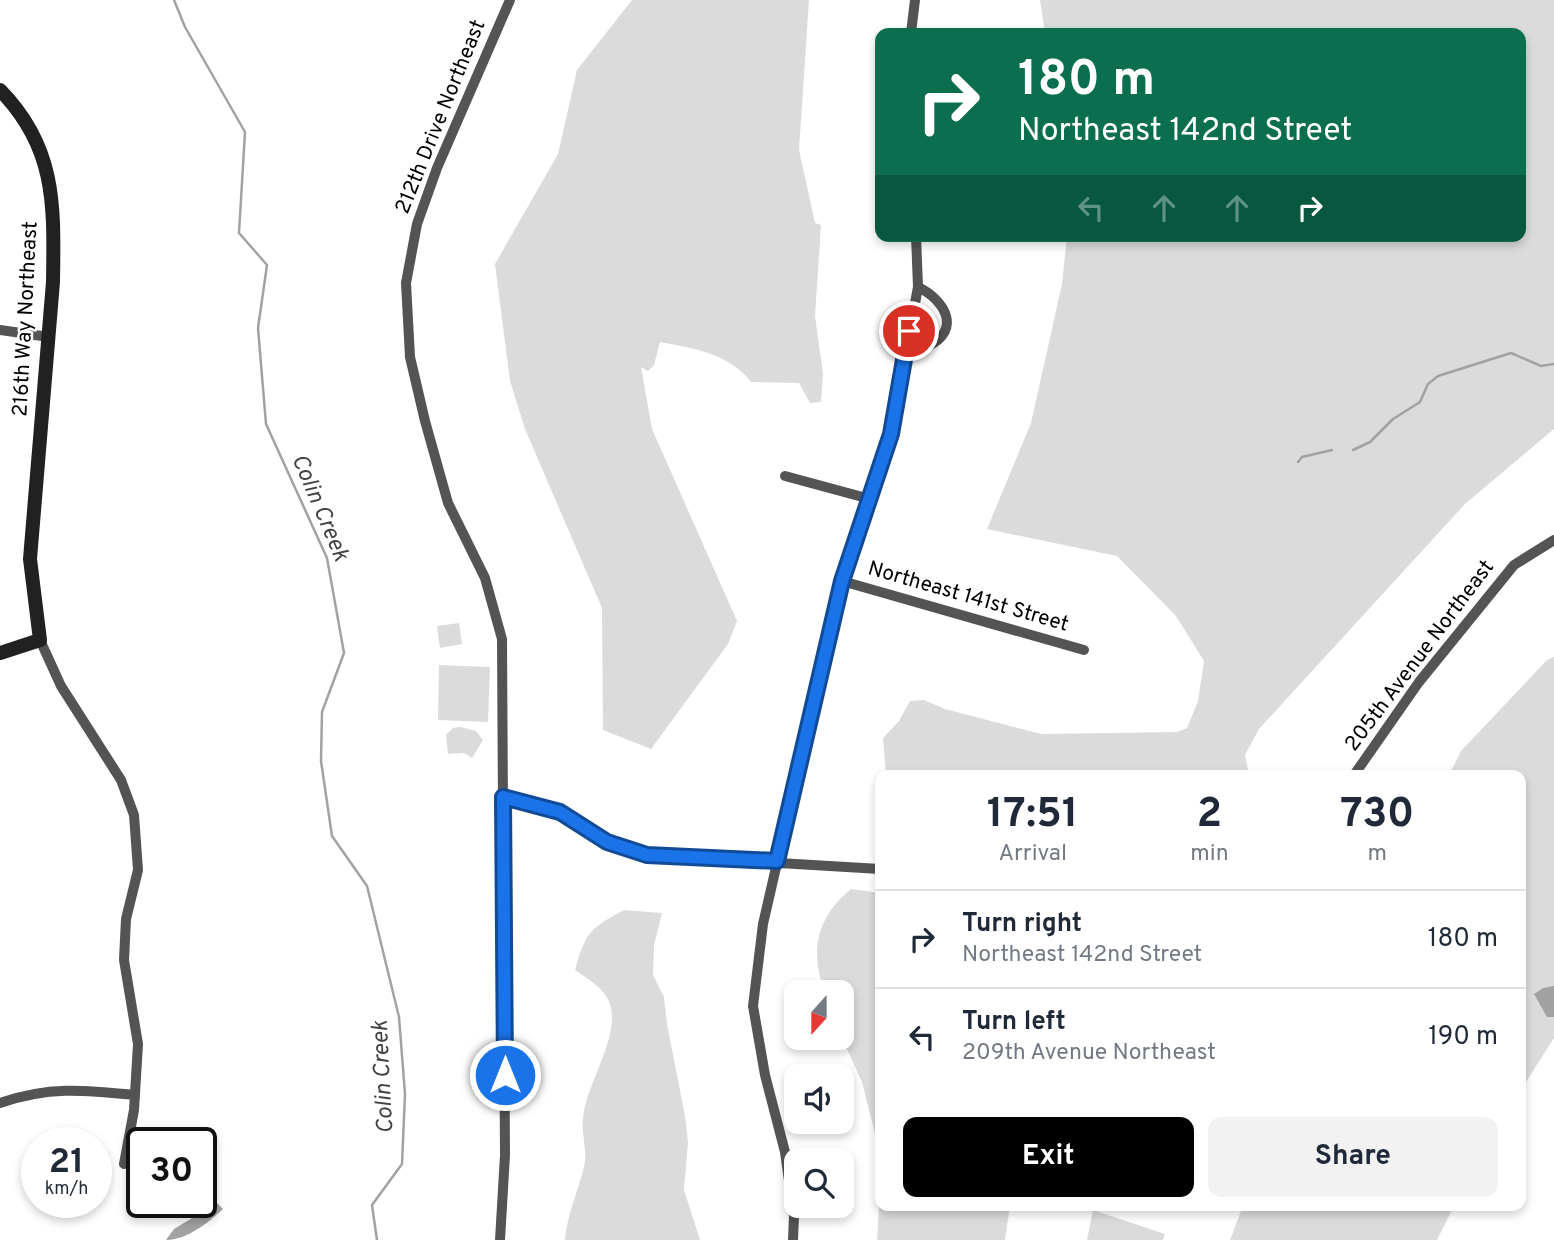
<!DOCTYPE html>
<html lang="en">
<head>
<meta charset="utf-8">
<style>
	:root { --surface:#fff; --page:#f2f2f3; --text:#1f2937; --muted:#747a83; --line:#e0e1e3; --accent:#000 }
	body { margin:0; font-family:Overpass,sans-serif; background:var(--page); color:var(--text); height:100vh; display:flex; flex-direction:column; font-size:26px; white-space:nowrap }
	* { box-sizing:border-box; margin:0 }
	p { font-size:23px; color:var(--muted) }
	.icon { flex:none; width:38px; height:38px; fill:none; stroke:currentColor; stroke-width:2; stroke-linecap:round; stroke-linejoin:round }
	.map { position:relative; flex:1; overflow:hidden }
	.drawer { position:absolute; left:875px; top:770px; width:651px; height:441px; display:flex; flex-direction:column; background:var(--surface); border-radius:14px; box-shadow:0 4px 10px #0003 }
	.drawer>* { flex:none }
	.banner { position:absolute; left:875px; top:28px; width:651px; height:214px; border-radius:14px; box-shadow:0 4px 10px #0003; background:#0b6e4f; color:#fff; overflow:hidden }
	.needle { width:46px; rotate:201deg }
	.tools { position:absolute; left:784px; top:980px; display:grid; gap:14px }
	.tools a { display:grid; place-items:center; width:70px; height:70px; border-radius:14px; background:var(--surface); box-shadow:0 4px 10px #0003; font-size:35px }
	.speed { position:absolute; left:21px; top:1127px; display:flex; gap:14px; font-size:35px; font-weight:700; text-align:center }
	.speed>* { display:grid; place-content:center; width:91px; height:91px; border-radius:50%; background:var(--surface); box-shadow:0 4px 10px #0003; line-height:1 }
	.speed small { font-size:18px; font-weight:400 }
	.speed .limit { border:4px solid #111; border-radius:10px; background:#fff; color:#111 }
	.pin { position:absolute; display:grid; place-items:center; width:60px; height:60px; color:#fff; margin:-30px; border:4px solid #fff; border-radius:50%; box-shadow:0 2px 7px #0007 }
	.me { position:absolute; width:77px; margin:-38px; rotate:0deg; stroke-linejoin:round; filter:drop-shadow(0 0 5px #0008) }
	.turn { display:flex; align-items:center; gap:24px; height:147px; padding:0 28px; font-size:32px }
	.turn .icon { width:91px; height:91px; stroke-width:2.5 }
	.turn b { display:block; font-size:49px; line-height:60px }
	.lanes { display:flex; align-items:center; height:66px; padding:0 28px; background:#0003; justify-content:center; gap:35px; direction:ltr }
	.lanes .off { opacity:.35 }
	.eta { display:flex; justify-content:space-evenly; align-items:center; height:119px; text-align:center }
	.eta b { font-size:42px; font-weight:700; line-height:49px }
	.cta { display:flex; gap:14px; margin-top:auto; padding:14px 28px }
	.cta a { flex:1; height:80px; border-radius:14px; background:var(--accent); color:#fff; font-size:28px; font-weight:700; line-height:80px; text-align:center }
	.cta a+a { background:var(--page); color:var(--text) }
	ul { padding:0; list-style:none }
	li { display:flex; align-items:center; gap:21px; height:98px; padding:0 28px; border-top:2px solid var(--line) }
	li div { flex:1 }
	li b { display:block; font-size:26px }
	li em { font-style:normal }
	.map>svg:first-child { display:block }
	.green { fill:#dbdbdb }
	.water { fill:#a2a2a2 }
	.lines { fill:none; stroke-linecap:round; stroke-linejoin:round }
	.stream { stroke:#a2a2a2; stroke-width:2.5 }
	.street { stroke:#545454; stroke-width:10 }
	.secondary { stroke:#212121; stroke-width:14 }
	.route-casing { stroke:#114b97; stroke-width:18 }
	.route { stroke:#1a73e8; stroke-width:12 }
	.labels { text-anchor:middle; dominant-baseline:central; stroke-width:5; stroke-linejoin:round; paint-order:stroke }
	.street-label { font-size:21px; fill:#000; stroke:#fff }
	.water-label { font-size:23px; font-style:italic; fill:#434343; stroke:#fff }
</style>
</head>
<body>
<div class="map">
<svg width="1554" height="1240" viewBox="0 0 1554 1240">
	<rect width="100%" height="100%" fill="#fff"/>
	<!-- green -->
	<g class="green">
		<path d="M 632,0 L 809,0 L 799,150 L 815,223 L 821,225 L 815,316 L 823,374 L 821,402 L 810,403 L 799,383 L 751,382 C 730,354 693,348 660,342 L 654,365 L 648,371 L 641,367 L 652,429 L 737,621 L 728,644 L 651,749 L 603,730 L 602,608 L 525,429 L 510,381 L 495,264 L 558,154 L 577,70 Z"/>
		<polygon points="1040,0 1554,0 1554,429 1465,504 1259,729 1245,755 1249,775 886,775 883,738 899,721 910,701 924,700 945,709 1041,734 1177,732 1187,728 1198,701 1204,661 1176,616 1117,556 987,529 1031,423 1062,284 1067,236 1521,236 1521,33 1045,33"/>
		<polygon points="459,623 462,644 440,648 437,626"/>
		<polygon points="1554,657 1554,1038 1521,1090 1521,775 1449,775 1461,751 1547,660"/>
		<polygon points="439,665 490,667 488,722 438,720"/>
		<polygon points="460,727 476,731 483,740 472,758 464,753 448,754 446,735 453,728"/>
		<path d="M 851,889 L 880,893 L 880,1154 L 862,1082 L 842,1038 L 842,992 L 825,992 C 809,951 817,917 851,889 Z"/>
		<path d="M 624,910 L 662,913 L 654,945 L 653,975 L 664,997 L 667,1024 L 685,1116 L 688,1142 L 684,1190 L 700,1240 L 565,1240 C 567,1214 578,1192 584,1167 C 588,1151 581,1134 583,1118 C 586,1085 618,1040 611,1008 C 608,990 589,980 575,970 C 586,932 589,929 624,910 Z"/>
		<polygon points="880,1190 880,1206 1010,1206 1005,1240 877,1240"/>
		<polygon points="1243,1206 1454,1206 1437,1240 1230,1240"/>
		<polygon points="1093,1210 1165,1234 1163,1240 1087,1240"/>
	</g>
	<!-- water -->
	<g class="water">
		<polygon points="1554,986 1554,1017 1547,1017 1534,994 1543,988"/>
		<path d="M 217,1203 L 223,1209 C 208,1223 186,1240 166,1240 L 174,1229 Z"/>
	</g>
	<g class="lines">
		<!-- stream -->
		<g class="stream">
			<polyline points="174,0 185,27 245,132 239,233 267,265 258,328 266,424 327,558 344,653 322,712 321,761 332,836 367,886 399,1017 405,1094 402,1164 372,1205 377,1240"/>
			<polyline points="1353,450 1370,442 1393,419 1420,402 1428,384 1438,376 1511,353 1541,366 1554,364"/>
			<polyline points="1298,462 1302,457 1332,450"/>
		</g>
		<!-- street -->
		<g class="street">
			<polyline points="911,33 915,0"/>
			<polyline points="0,330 49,337"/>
			<path d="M 905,352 C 912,350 921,349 928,346 C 962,330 945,300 918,287"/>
			<polyline points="785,476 870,499"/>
			<polyline points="842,581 1084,650"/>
			<polyline points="40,640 61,686 121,780 134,815 138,870 126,919 124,960 138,1044 134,1110 124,1164"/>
			<polyline points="1354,775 1419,682 1514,565 1554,540"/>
			<polyline points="503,797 560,812 607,842 647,855 880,869"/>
			<path d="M 0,1103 C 50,1086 84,1090 135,1095"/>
			<polyline points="500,1240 505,1155 502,639 485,578 448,503 425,421 410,357 406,283 417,224 437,168 510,0"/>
			<polyline points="793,1240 794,1216 785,1152 765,1075 753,1006 763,924 842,581 891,434 918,287 916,236"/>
		</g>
		<!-- secondary -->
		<path class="secondary" d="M 0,90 C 57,148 54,207 53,282 L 30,559 L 40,640 L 0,653"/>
	</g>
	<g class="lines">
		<defs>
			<polyline id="route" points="505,1075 503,797 560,812 607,842 647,855 777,861 842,581 891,434 909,331"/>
		</defs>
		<!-- route casing -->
		<use href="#route" class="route-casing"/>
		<!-- route -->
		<use href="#route" class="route"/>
	</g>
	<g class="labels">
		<!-- street labels -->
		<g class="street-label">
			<text transform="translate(441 117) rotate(-68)">212th Drive Northeast</text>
			<text transform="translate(26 319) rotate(-87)">216th Way Northeast</text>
			<text transform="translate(968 597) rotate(16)">Northeast 141st Street</text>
			<text transform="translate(1420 656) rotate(-53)">205th Avenue Northeast</text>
		</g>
		<!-- water labels -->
		<g class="water-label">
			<text transform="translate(319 508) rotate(67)">Colin Creek</text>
			<text transform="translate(384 1077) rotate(-93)">Colin Creek</text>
		</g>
	</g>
</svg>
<div class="tools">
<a><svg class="needle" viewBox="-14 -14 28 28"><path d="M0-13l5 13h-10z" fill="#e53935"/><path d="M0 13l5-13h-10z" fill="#747a83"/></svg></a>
<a><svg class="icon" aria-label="sound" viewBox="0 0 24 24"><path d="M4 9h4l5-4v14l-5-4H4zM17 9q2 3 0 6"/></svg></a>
<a><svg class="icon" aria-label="search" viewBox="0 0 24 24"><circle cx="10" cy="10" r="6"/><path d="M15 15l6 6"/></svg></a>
</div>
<div class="speed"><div>21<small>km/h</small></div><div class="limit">30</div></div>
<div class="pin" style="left:909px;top:331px;background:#d93025"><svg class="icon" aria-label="arrive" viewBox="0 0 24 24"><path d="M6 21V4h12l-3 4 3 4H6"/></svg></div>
<svg class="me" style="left:505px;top:1075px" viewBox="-20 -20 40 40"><circle r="17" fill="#1a73e8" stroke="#fff" stroke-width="3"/><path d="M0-11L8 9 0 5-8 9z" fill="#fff"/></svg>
<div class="banner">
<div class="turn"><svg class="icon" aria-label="right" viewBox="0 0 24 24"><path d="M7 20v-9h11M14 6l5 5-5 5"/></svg><div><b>180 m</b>Northeast 142nd Street</div></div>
<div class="lanes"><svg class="icon off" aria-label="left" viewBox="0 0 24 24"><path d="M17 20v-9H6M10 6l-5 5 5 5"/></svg><svg class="icon off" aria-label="ahead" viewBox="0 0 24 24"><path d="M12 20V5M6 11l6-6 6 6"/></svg><svg class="icon off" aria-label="ahead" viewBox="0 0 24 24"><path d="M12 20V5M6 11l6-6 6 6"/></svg><svg class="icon" aria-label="right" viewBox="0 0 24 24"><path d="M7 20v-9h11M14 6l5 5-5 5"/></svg></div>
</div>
<section class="drawer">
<div class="eta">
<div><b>17:51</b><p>Arrival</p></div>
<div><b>2</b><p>min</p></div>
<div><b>730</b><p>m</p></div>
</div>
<ul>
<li><svg class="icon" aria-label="right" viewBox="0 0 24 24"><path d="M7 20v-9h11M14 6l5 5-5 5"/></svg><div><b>Turn right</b><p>Northeast 142nd Street</p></div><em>180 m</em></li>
<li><svg class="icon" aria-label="left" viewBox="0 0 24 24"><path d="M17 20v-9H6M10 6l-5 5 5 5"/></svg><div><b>Turn left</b><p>209th Avenue Northeast</p></div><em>190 m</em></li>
</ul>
<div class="cta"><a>Exit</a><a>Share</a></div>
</section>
</div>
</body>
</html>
